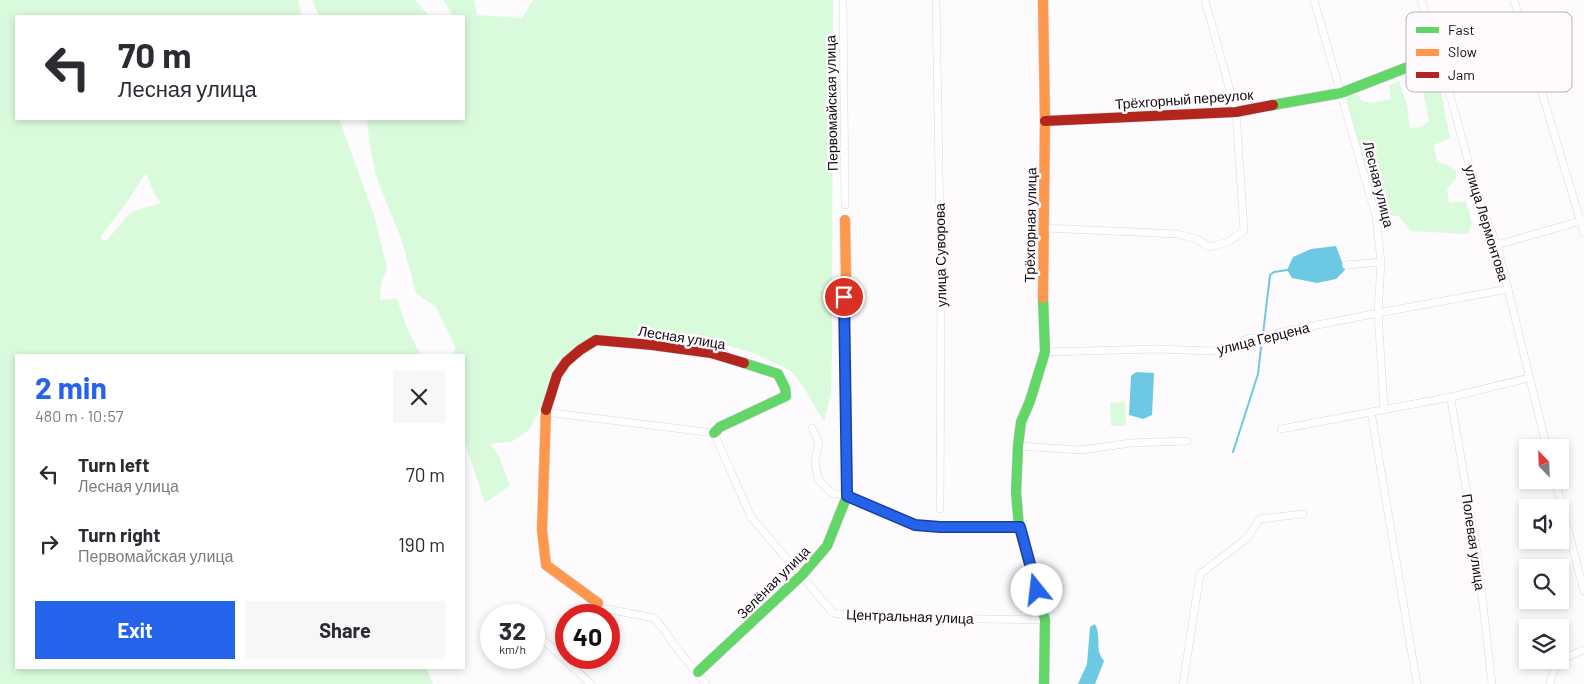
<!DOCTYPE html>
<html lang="en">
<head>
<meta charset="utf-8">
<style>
	:root { --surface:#fff; --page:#f7f7f7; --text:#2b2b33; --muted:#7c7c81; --accent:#2563eb }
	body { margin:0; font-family:Barlow,sans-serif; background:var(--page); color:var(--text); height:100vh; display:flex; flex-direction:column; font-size:19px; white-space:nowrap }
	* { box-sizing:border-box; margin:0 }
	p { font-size:16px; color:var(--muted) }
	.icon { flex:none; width:28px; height:28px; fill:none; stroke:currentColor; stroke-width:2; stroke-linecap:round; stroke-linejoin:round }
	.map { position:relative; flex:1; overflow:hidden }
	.side { position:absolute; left:15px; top:354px; width:450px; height:315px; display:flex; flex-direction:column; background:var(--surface); border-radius:0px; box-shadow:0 2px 8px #0003 }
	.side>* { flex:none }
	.top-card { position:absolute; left:15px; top:15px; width:450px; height:105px; border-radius:0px; box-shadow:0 2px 8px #0003; background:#fff; color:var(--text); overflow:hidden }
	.needle { width:32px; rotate:337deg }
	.controls { position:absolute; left:1519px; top:439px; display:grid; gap:10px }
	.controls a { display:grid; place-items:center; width:50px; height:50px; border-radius:0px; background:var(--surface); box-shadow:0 2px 8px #0003; font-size:25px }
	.speed { position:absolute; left:480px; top:604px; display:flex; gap:10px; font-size:25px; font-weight:700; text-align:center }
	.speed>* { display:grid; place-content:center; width:65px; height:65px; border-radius:50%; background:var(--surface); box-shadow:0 2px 8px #0003; line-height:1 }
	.speed small { font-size:12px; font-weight:400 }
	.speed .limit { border:8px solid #d22; background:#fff; color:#111 }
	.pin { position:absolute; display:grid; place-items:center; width:42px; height:42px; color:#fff; margin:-21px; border:2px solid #fff; border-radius:50%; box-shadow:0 1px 5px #0007 }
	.me { position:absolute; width:55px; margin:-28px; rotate:344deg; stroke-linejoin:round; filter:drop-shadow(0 0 4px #0008) }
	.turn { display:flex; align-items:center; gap:18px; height:105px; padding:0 20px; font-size:22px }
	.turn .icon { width:65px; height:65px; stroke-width:2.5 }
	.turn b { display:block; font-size:35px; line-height:42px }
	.round { display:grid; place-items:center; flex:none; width:52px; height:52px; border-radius:0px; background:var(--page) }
	.overview { display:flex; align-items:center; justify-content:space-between; height:85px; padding:0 20px }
	h1 { font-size:30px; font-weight:700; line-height:38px; color:var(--accent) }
	.button { display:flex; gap:10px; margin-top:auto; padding:10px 20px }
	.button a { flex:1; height:58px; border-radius:0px; background:var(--accent); color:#fff; font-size:20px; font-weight:700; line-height:58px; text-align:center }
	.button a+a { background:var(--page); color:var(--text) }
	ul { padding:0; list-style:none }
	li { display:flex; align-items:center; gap:15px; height:70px; padding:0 20px }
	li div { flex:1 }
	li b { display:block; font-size:19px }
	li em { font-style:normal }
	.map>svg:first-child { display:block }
	.green { fill:#d9fbdb; fill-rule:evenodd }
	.water { fill:#6cc8e3 }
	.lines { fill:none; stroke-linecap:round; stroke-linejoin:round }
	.stream { stroke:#6cc8e3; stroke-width:2 }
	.street-casing { stroke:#dbd8db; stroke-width:8 }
	.fast-casing { stroke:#dbd8db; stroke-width:11 }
	.slow-casing { stroke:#dbd8db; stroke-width:11 }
	.jam-casing { stroke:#dbd8db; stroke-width:11 }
	.street { stroke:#fffeff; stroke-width:7 }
	.fast { stroke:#63d668; stroke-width:10 }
	.slow { stroke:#ff974d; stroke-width:10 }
	.jam { stroke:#b3261e; stroke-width:10 }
	.route-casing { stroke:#184099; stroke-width:12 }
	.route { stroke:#2563eb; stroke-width:9 }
	.labels { text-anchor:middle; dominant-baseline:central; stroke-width:5; stroke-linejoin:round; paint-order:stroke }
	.street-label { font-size:14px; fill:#0f0c0f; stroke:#fefafe }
	.key { fill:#fefafe; stroke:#b6b3b6; stroke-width:1 }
	.key-label { font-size:14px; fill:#0f0c0f }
</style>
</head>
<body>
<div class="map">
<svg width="1584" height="684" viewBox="0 0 1584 684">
	<rect width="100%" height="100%" fill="#fdfbfd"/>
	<!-- green -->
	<g class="green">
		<path d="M 0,0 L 298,0 L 302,16 L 16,16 L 16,119 L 339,119 L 374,215 L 387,268 L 381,284 L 380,300 L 397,299 L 409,333 L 421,355 L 16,355 L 16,668 L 426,668 L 433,684 L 0,684 ZM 146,172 L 153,191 L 161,204 L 146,207 L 130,213 L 107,240 L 102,240 L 101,236 L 125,205 Z"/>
		<polygon points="312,0 415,0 429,16 319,16"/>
		<polygon points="443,0 474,0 477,15 522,18 533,0 833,0 832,347 831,395 824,422 804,388 791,371 751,352 705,340 666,342 595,335 592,351 570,362 555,359 557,372 553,385 529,430 513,441 490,444 499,456 510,486 485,503 464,440 464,355 452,355 456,349 436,307 416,293 402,241 377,179 370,147 367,119 464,119 464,16 449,16 452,14"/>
		<polygon points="1399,81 1407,106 1410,128 1420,127 1429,121 1422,87 1440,86 1450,138 1434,145 1437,163 1445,164 1456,170 1456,179 1447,189 1449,203 1466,201 1472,224 1468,234 1410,231 1399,216 1380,217 1346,97 1357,94 1362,101 1371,103 1391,99 1389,85"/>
		<polygon points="1125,402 1126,425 1111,426 1110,403"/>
	</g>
	<!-- water -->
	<g class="water">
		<polygon points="1336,246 1345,270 1336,279 1317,283 1292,278 1287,270 1293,257 1311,249"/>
		<polygon points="1136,372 1154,373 1152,415 1143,419 1129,415 1131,376"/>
		<path d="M 1095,624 C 1102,637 1094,649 1104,661 L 1095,684 L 1078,684 L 1087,664 L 1090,627 Z"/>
	</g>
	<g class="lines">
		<!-- stream -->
		<g class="stream">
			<polyline points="1263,334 1270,275 1274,272 1287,270"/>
			<polyline points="1233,452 1258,374 1262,339"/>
		</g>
		<defs>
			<g id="street">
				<polyline points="843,0 845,205"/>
				<polyline points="936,0 941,283 940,509"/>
				<polyline points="1314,0 1376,216 1381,262 1378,313 1384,409"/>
				<polyline points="1421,0 1439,55 1479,200 1497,245 1547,448"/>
				<polyline points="1514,0 1584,233"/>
				<polyline points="1045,228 1178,234 1197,239 1209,247 1228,242 1244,231 1236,112 1205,0"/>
				<polyline points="1497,245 1584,220"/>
				<polyline points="1346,265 1381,262"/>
				<polyline points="1045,352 1157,349 1213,351 1239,344 1247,339 1378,313 1508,289"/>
				<polyline points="1451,400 1477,552 1492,684"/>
				<polyline points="545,412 714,433 751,517 833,613 859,617 1045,620"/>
				<polyline points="1371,412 1417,684"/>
				<polyline points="812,428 819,443 815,461 818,479 832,493 847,496 915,525 940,527 1019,527"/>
				<polyline points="1281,429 1451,397 1529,378"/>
				<polyline points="1018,446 1081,450 1131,443 1187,441"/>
				<polyline points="1555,480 1584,591"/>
				<polyline points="607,609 654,618 665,631 674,645 706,684"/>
				<polyline points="535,632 591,684"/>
				<polyline points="1183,684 1200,574 1246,539 1260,519 1303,514"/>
				<path d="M 1550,684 C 1555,661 1562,658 1584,650"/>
			</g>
			<g id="fast">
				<polyline points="1273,105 1341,93 1439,55 1523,28"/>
				<polyline points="1043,298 1045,352 1030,401 1021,422 1018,446 1016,492 1019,527 1045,620 1044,684"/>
				<polyline points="714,433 720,427 786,396 785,388 778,374 744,363"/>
				<polyline points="698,672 802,575 827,546 847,496 846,425"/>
			</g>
			<g id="slow">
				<polyline points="1043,0 1045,121 1043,298"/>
				<polyline points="845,220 846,279 844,297 846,425"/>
				<polyline points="546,410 542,530 546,565 598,603"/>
			</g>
			<g id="jam">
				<polyline points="1045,121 1236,112 1273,105"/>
				<polyline points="546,410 557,375 566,362 580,350 596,340 652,345 711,353 744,363"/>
			</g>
		</defs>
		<!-- street casing -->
		<use href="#street" class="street-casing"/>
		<!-- fast casing -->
		<use href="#fast" class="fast-casing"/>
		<!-- slow casing -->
		<use href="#slow" class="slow-casing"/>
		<!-- jam casing -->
		<use href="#jam" class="jam-casing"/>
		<!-- street -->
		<use href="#street" class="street"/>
		<!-- fast -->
		<use href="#fast" class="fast"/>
		<!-- slow -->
		<use href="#slow" class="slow"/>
		<!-- jam -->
		<use href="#jam" class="jam"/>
	</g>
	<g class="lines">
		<defs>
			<polyline id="route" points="844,297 847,496 915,525 940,527 1020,527 1037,590"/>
		</defs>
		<!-- route casing -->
		<use href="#route" class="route-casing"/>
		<!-- route -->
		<use href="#route" class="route"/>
	</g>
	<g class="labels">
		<!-- street labels -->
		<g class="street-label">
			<text transform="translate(1184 99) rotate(-4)">Трёхгорный переулок</text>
			<text transform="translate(831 103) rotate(-91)">Первомайская улица</text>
			<text transform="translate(1379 184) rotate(76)">Лесная улица</text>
			<text transform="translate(1487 223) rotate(73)">улица Лермонтова</text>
			<text transform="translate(1030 225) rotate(-89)">Трёхгорная улица</text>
			<text transform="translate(940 255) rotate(-91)">улица Суворова</text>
			<text transform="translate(682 337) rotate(9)">Лесная улица</text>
			<text transform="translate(1263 338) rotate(-14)">улица Герцена</text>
			<text transform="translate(1474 542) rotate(82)">Полевая улица</text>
			<text transform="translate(773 582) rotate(-45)">Зелёная улица</text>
			<text transform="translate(910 616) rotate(2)">Центральная улица</text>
		</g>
	</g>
	<!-- legend -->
	<rect x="1406" y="12" width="166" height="80" rx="8" class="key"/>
	<rect x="1416" y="27" width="23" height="6" fill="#63d668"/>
	<rect x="1416" y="49" width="23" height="7" fill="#ff974d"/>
	<rect x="1416" y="72" width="23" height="6" fill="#b3261e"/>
	<g class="key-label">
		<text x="1448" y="35">Fast</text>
		<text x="1448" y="57">Slow</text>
		<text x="1448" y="80">Jam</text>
	</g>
</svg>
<div class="controls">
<a><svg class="needle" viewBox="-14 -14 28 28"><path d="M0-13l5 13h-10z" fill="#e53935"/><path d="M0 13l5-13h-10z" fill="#7c7c81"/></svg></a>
<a><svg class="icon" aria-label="sound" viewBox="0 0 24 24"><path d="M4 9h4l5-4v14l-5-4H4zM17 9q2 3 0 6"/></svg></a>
<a><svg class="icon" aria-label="search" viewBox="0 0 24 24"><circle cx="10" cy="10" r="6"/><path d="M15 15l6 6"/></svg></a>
<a><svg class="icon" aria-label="layers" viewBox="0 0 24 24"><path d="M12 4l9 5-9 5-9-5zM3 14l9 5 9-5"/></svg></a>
</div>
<div class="speed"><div>32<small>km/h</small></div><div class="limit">40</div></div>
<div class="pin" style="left:844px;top:297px;background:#d93025"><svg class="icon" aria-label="arrive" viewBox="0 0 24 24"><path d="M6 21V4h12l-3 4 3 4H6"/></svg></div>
<svg class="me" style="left:1037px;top:590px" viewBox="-20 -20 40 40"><circle r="19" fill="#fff"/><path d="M0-13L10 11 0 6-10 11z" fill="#2563eb"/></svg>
<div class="top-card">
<div class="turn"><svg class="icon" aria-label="left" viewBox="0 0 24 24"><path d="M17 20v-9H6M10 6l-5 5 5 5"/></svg><div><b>70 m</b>Лесная улица</div></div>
</div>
<section class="side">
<div class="overview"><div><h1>2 min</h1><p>480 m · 10:57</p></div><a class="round"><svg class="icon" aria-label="close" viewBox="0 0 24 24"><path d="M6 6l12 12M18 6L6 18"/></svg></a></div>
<ul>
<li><svg class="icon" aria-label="left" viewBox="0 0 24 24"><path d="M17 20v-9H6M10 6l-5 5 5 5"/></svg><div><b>Turn left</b><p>Лесная улица</p></div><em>70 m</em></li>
<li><svg class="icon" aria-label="right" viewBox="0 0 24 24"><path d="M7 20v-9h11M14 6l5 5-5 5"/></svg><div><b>Turn right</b><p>Первомайская улица</p></div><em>190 m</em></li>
</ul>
<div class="button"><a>Exit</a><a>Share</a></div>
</section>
</div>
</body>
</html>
